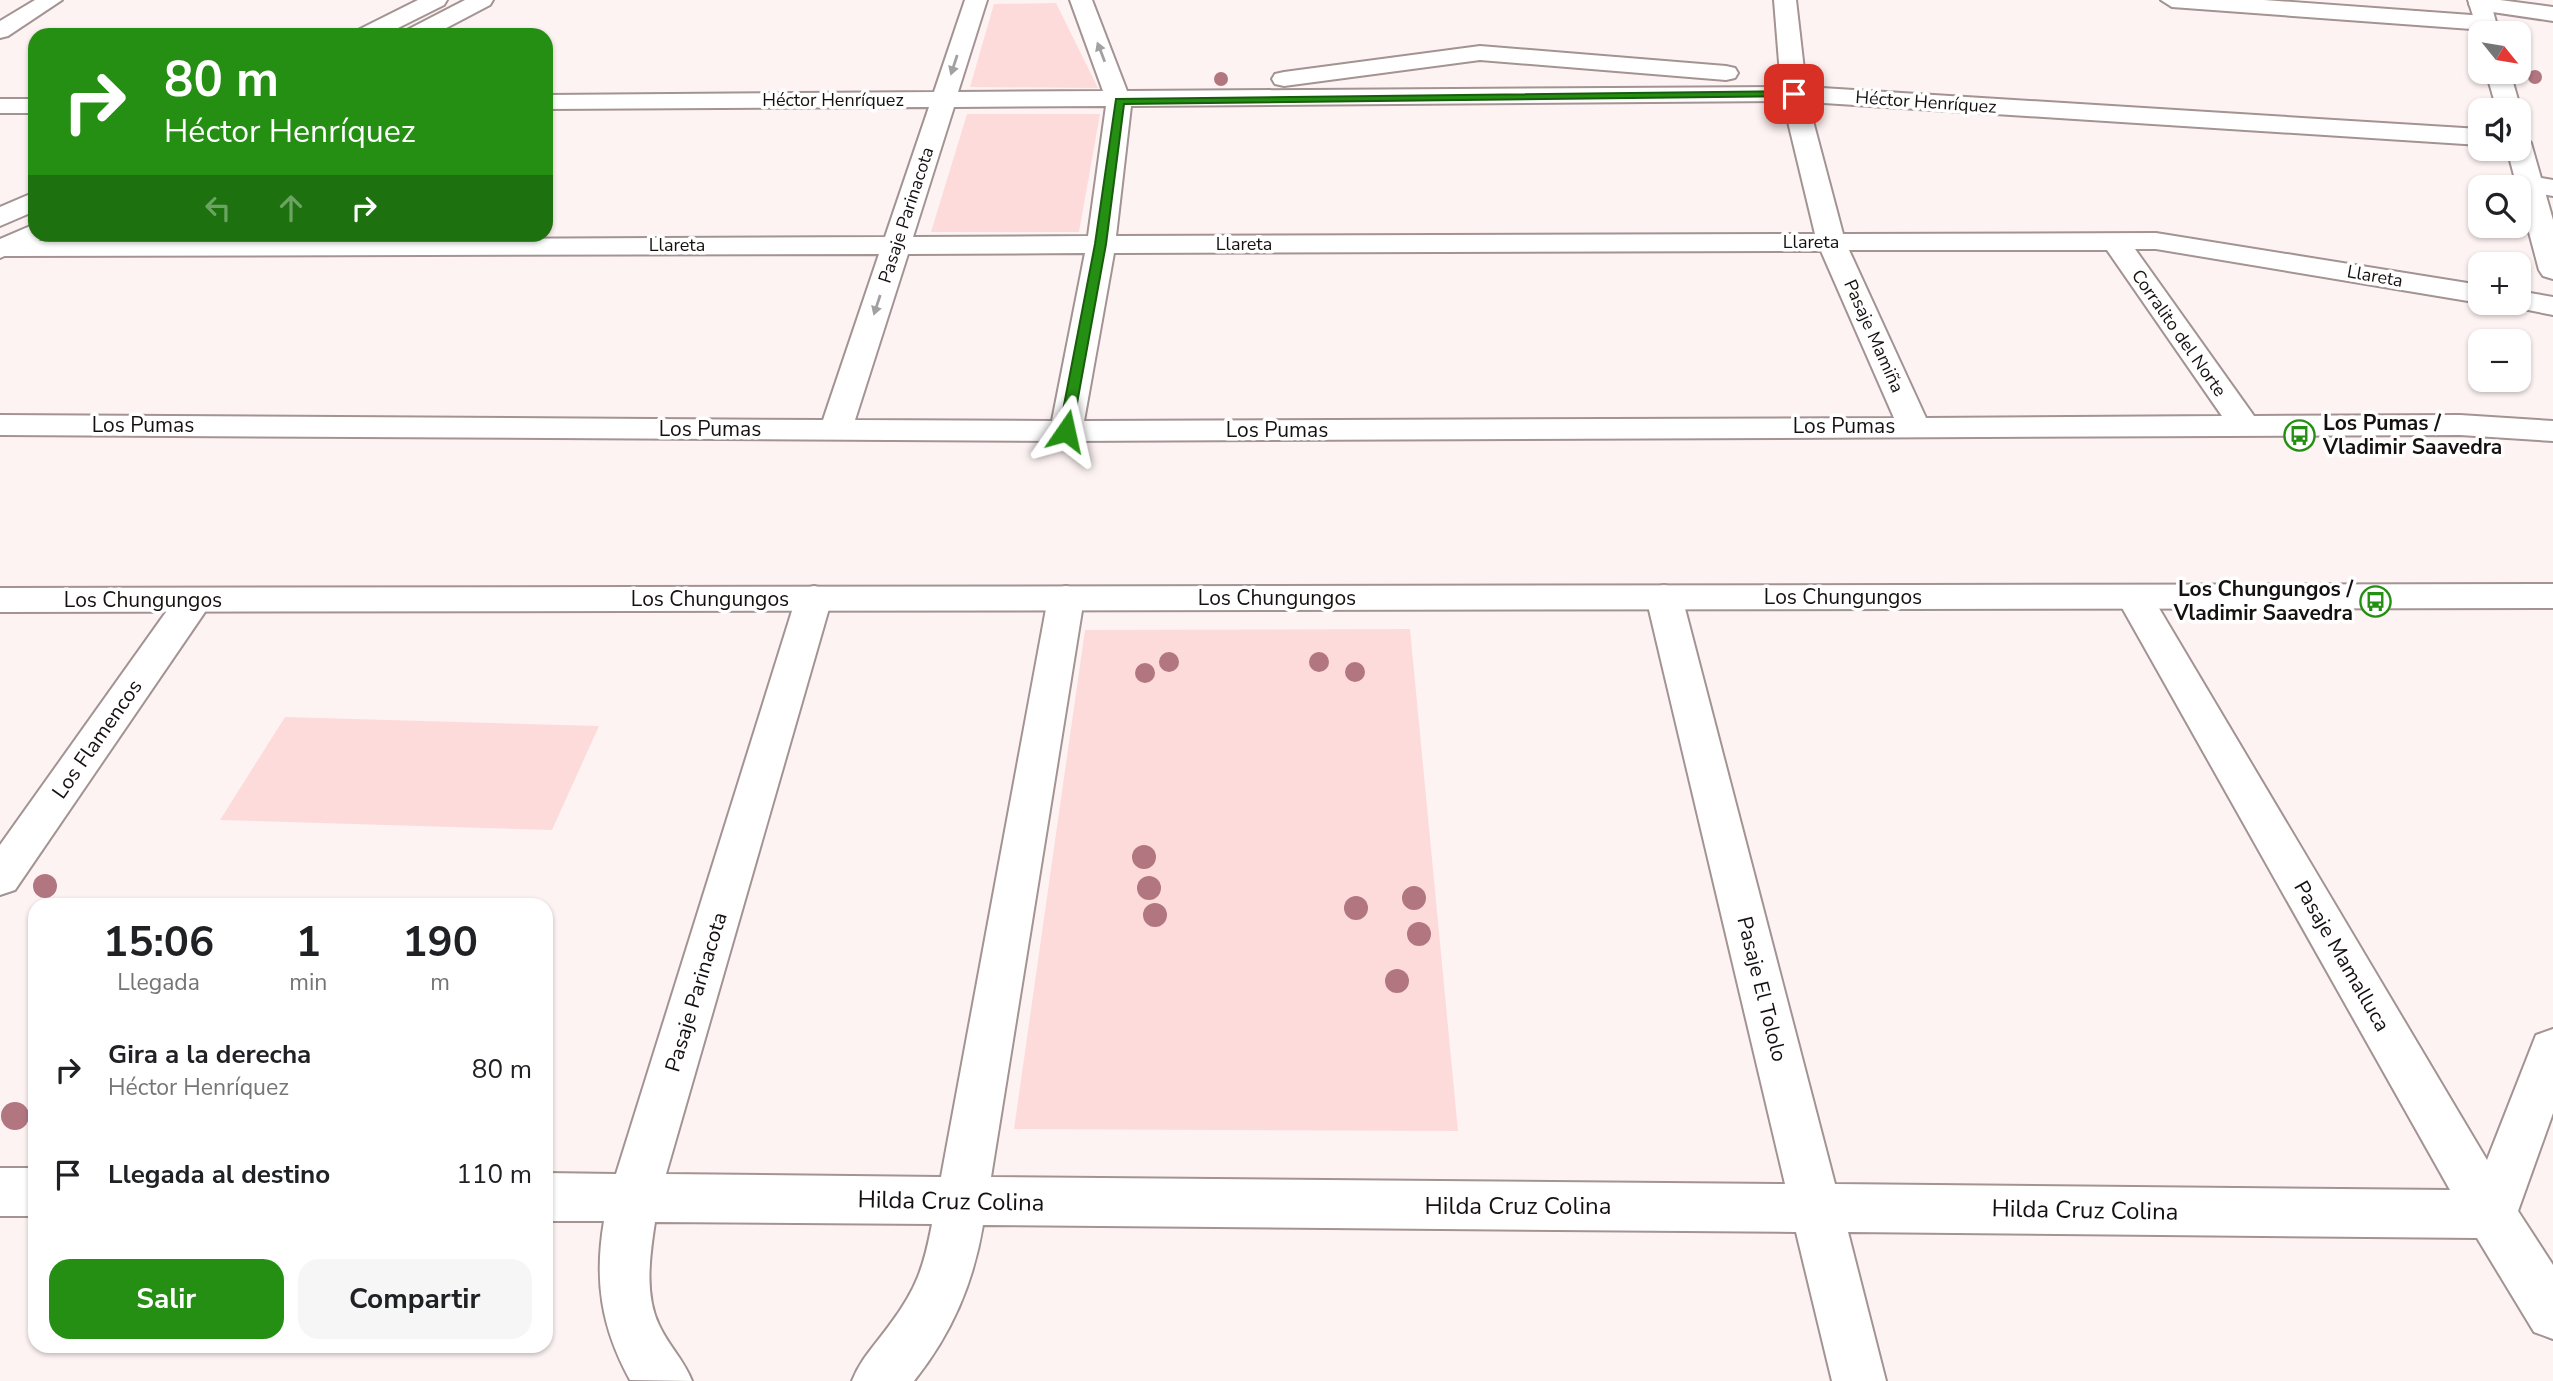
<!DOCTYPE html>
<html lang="es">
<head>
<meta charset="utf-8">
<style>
	:root { --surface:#fff; --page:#f6f6f6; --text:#202124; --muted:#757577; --accent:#258f13 }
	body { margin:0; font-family:"Nunito Sans",sans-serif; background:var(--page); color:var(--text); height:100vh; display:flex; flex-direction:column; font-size:26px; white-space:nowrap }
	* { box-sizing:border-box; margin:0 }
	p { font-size:23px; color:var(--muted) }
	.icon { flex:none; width:38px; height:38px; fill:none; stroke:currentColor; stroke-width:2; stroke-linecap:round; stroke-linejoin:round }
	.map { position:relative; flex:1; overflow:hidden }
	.drawer { position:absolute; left:28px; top:898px; width:525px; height:455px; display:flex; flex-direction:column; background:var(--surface); border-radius:21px; box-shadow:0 2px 5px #0004 }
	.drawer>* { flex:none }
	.top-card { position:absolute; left:28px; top:28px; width:525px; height:214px; border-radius:21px; box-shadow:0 2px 5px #0004; background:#258f13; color:#fff; overflow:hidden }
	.needle { width:46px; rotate:120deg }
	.fabs { position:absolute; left:2468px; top:21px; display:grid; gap:14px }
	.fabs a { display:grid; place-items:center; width:63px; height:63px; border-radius:14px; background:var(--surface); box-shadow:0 2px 5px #0004; font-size:35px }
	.pin { position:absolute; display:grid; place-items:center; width:60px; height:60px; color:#fff; margin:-30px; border-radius:14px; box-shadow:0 4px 10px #0006 }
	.me { position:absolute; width:77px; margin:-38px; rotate:11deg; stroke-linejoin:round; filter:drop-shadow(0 0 5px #0008) }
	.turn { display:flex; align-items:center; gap:24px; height:147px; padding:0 21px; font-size:32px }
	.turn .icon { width:91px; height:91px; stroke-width:2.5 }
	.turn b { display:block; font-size:49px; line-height:60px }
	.lanes { display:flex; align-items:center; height:66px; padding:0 21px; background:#0003; justify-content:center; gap:35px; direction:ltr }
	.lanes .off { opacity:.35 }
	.eta { display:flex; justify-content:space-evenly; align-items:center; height:119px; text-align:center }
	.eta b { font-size:42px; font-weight:700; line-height:49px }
	.primary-button { display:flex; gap:14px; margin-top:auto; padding:14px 21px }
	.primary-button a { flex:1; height:80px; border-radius:21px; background:var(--accent); color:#fff; font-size:28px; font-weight:700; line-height:80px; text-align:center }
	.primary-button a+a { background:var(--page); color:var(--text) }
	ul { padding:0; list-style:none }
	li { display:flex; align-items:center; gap:21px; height:105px; padding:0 21px }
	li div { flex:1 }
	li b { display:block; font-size:26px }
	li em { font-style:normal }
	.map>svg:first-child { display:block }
	.green { fill:#fddbdb }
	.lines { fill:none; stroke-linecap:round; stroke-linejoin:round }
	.street-casing { stroke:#a39393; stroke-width:4 }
	.secondary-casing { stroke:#a39393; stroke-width:4 }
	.street { fill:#fff; fill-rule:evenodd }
	.secondary { fill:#fff; fill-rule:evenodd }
	.tree { fill:#b27681 }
	.oneway { fill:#a2a0a0 }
	.route { fill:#258f13; stroke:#185d0c; stroke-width:2 }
	.labels { text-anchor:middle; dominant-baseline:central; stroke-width:7; stroke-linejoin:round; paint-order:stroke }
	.far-street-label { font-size:18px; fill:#161111; stroke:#fff }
	.poi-label { font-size:21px; font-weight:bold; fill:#161111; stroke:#fff; text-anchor:start }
	.street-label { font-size:21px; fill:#161111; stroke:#fff }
	.near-street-label { font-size:24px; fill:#161111; stroke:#fff }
</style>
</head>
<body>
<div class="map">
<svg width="2553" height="1381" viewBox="0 0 2553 1381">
	<rect width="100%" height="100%" fill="#fef3f3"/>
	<!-- green -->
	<g class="green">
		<polygon points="1056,3 1098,88 970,87 994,4"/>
		<polygon points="967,114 1100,114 1079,232 931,232"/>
		<polygon points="1410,629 1458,1131 1014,1129 1085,630"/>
		<polygon points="285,717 599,726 552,830 220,820"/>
	</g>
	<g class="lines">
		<defs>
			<g id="street">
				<polygon points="35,0 62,0 8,36 0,38 0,21"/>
				<path d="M 965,0 L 987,0 L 958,92 L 1103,91 L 1070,0 L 1092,0 L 1127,91 L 1781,87 L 1774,0 L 1796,0 L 1806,87 L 2480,129 L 2480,145 L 1808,102 L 1843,234 L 2156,233 L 2480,285 L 2480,303 L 2156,249 L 2135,249 L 2254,416 L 2460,415 L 2553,421 L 2553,441 L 2460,435 L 1066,441 L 0,435 L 0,415 L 823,420 L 879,254 L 5,256 L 0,255 L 0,241 L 885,237 L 929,107 L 546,109 L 546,95 L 934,92 ZM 1783,101 L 1815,234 L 1116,236 L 1131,106 ZM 1106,106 L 1088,236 L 913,237 L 954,107 ZM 1849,250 L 2107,250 L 2222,416 L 1926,418 ZM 1821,251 L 1894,418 L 1084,421 L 1114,253 ZM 1085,253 L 1052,421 L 855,420 L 908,254 Z"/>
				<polygon points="2161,0 2264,0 2485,16 2496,23 2485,30 2172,7"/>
				<polygon points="2471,0 2500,0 2553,7 2553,21 2472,9 2469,4"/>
				<polygon points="1480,46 1726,66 1735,68 1738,73 1735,78 1726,80 1480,60 1284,86 1275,84 1272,79 1275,74 1284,72"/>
				<rect x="0" y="99" width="35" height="14"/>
				<polygon points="2529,176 2553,180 2553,196 2520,190 2516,184 2520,178"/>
				<polygon points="2518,291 2553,297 2553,315 2508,306 2505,303 2518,303"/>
				<path d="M 1664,585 L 1677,588 L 1682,597 L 1835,1184 L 2450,1190 L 2116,597 L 2121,588 L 2134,585 L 2147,588 L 2487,1160 L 2536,1035 L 2553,1029 L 2553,1113 L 2518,1211 L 2553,1265 L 2553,1339 L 2534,1332 L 2477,1238 L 1848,1232 L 1886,1381 L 1832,1381 L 1796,1232 L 983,1225 C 973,1284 952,1333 914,1381 L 852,1381 C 861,1358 877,1343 891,1323 C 917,1288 924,1266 932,1224 L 655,1222 C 650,1254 644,1294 659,1325 C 668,1345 684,1360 692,1381 L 630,1380 C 601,1327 594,1280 604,1221 L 546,1221 L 546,1173 L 616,1174 L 796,598 L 801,589 L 814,586 L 827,589 L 832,598 L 666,1174 L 941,1177 L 1048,598 L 1053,589 L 1066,586 L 1079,589 L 1084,598 L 991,1177 L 1785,1184 L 1646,597 L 1651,588 Z"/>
				<polygon points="194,588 207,591 212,600 207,609 15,890 0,895 0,845 181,591"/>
				<rect x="0" y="1168" width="35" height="48"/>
			</g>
			<g id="secondary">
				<polygon points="418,0 447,0 444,5 384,35 354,35 358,30"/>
				<polygon points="465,0 493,0 490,5 433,35 403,35 407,30"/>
				<polygon points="2468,0 2490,0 2499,33 2480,33 2480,38"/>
				<polygon points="2486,72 2510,72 2521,110 2518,115 2518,110 2497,110"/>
				<polygon points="2518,135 2527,138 2531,143 2553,220 2553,279 2543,276 2539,270 2507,149 2518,149"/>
				<polygon points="35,192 35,211 0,226 0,207"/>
				<polygon points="35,224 35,234 47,234 45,238 0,258 0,239"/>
				<polygon points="2553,584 2553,608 0,612 0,588"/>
			</g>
		</defs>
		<!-- street casing -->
		<use href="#street" class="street-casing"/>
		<!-- secondary casing -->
		<use href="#secondary" class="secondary-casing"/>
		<!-- street -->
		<use href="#street" class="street"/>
		<!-- secondary -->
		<use href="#secondary" class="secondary"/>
	</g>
	<!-- trees -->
	<g class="tree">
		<circle cx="2535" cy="77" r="7"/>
		<circle cx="1221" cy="79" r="7"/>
		<circle cx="1169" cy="662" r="10"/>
		<circle cx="1319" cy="662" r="10"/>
		<circle cx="1355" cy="672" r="10"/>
		<circle cx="1145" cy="673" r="10"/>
		<circle cx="1144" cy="857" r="12"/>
		<circle cx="45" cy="886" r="12"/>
		<circle cx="1149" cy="888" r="12"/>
		<circle cx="1414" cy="898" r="12"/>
		<circle cx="1356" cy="908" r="12"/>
		<circle cx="1155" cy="915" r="12"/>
		<circle cx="1419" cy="934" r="12"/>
		<circle cx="1397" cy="981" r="12"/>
		<circle cx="15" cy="1116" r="14"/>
	</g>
	<!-- one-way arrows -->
	<defs><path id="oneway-solid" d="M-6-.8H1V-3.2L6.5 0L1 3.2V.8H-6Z" transform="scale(1.75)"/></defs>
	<g class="oneway">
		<use href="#oneway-solid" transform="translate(1101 52) rotate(-111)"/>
		<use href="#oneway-solid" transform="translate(954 65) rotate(108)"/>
		<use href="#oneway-solid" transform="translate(877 305) rotate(108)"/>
	</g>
	<!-- route -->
	<polygon class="route" points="1794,91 1797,92 1797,96 1124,104 1106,244 1072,431 1066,435 1059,431 1095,244 1116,99"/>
	<!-- icons -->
	<defs>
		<symbol id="bus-ring" viewBox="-11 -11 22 22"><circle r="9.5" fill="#fff" stroke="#258f13" stroke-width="1.5"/><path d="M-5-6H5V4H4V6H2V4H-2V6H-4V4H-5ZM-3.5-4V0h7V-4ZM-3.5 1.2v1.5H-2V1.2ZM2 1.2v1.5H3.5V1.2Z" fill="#258f13"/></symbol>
	</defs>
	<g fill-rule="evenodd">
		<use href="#bus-ring" x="2282" y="418" width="35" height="35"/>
		<use href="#bus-ring" x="2358" y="584" width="35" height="35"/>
	</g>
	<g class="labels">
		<!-- far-street labels -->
		<g class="far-street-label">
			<text x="833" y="100">Héctor Henríquez</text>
			<text transform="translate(1926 102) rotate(4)">Héctor Henríquez</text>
			<text transform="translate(906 215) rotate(-72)">Pasaje Parinacota</text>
			<text x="1811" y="242">Llareta</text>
			<text x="1244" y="244">Llareta</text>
			<text x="677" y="245">Llareta</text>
			<text transform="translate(2375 276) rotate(10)">Llareta</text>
			<text transform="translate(2179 333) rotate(55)">Corralito del Norte</text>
			<text transform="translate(1874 336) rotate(66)">Pasaje Mamiña</text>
		</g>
		<!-- poi labels -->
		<g class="poi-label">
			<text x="2323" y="423">Los Pumas /<tspan x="2323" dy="24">Vladimir Saavedra</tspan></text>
			<text x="2353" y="589" text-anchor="end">Los Chungungos /<tspan x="2353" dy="24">Vladimir Saavedra</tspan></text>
		</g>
		<!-- street labels -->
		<g class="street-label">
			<text x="143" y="425">Los Pumas</text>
			<text x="1844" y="426">Los Pumas</text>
			<text x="710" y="429">Los Pumas</text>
			<text x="1277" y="430">Los Pumas</text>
			<text x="1843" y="597">Los Chungungos</text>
			<text x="1277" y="598">Los Chungungos</text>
			<text x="710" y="599">Los Chungungos</text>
			<text x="143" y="600">Los Chungungos</text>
			<text transform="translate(97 739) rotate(-55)">Los Flamencos</text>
			<text transform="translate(2342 956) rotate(60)">Pasaje Mamalluca</text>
			<text transform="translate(1762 989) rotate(76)">Pasaje El Tololo</text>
			<text transform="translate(696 992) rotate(-73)">Pasaje Parinacota</text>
		</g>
		<!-- near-street labels -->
		<g class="near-street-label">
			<text transform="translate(951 1201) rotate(1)">Hilda Cruz Colina</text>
			<text x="1518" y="1206">Hilda Cruz Colina</text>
			<text transform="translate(2085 1210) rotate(1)">Hilda Cruz Colina</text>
		</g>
	</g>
</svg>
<div class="fabs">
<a><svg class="needle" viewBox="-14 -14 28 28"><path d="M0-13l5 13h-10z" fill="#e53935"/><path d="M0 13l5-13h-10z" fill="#757577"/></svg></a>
<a><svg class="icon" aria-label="sound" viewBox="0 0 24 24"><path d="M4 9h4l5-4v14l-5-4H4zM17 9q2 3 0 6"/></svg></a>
<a><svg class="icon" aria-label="search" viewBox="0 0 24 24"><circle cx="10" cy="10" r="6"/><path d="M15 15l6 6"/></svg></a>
<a>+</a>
<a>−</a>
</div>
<div class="pin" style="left:1794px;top:94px;background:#d93025"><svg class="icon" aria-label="arrive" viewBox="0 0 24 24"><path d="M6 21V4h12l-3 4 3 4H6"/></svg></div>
<svg class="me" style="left:1066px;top:431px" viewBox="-20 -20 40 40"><path d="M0-17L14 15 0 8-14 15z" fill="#258f13" stroke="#fff" stroke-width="4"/></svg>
<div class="top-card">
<div class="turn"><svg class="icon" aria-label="right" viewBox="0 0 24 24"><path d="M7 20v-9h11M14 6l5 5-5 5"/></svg><div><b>80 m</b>Héctor Henríquez</div></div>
<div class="lanes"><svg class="icon off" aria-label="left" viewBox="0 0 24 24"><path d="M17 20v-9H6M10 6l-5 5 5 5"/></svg><svg class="icon off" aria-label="ahead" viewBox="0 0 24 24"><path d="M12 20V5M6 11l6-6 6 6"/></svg><svg class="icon" aria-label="right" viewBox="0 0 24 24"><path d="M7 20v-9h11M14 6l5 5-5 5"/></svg></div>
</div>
<section class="drawer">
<div class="eta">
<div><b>15:06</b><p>Llegada</p></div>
<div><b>1</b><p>min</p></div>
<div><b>190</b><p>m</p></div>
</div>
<ul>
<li><svg class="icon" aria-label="right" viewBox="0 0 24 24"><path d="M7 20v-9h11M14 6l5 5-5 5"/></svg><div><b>Gira a la derecha</b><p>Héctor Henríquez</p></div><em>80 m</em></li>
<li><svg class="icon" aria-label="arrive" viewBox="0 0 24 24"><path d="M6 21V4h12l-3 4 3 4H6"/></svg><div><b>Llegada al destino</b></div><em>110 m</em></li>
</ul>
<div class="primary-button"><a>Salir</a><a>Compartir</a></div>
</section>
</div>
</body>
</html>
